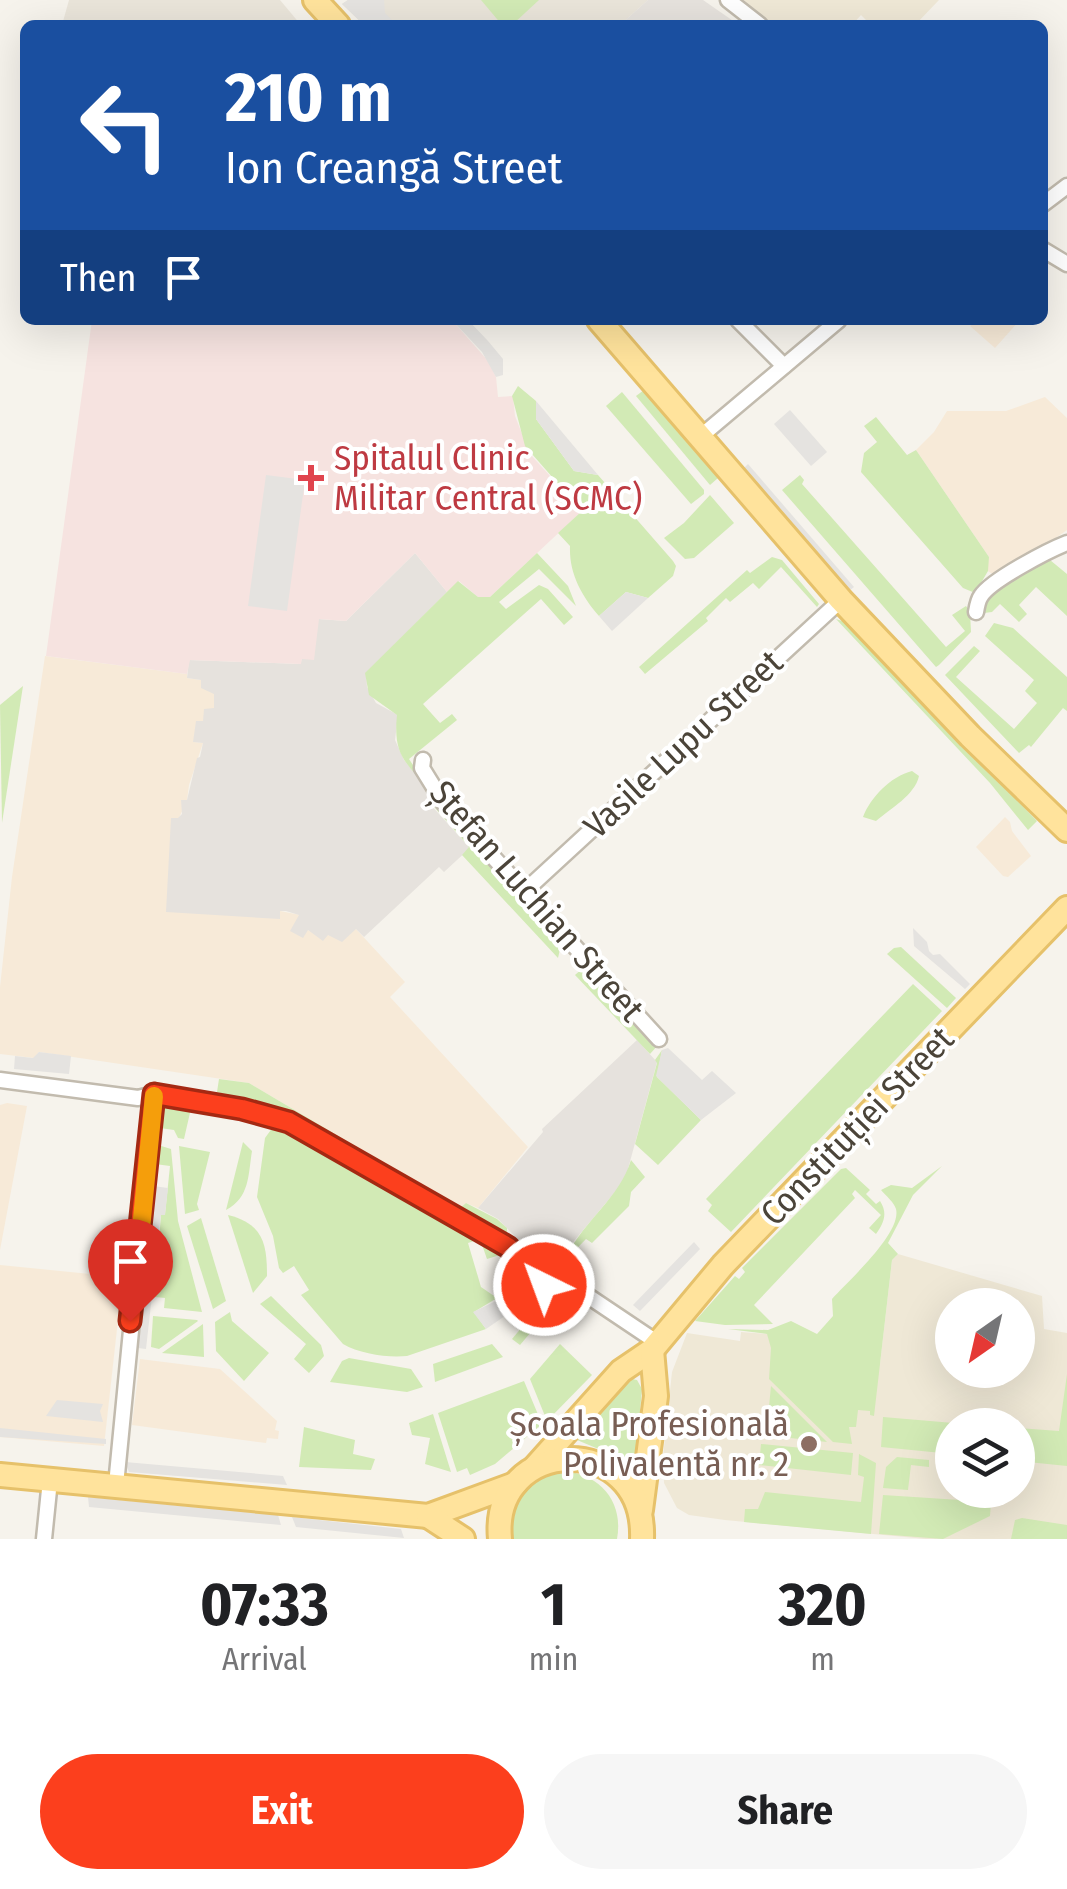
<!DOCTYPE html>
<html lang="en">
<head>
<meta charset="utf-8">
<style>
	:root { --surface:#fff; --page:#f6f6f6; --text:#202124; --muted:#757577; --accent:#fc3f1d }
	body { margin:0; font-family:"Fira Sans Condensed",sans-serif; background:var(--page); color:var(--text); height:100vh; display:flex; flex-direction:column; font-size:38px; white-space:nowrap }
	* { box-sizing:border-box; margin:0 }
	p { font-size:32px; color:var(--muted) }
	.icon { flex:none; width:55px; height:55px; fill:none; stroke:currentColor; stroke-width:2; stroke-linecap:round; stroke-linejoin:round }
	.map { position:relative; height:1539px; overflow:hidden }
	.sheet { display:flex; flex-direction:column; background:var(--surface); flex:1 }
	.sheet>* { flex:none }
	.hud { position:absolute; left:20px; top:20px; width:1028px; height:305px; border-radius:15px; box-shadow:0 10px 40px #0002; background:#1a4fa0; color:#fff; overflow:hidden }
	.needle { width:65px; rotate:214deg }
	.controls { position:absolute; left:935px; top:1288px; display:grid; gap:20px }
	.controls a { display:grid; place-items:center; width:100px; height:100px; border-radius:50%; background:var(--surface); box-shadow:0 10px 40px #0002; font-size:50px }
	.pin { position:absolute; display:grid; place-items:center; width:85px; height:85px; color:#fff; margin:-102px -42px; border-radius:50% 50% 50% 0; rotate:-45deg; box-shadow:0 0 10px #0007 }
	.pin .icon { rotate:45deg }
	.me { position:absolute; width:110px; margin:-55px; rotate:318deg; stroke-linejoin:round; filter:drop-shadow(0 0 8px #0008) }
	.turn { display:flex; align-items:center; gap:35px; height:210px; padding:0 40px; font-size:45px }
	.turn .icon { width:130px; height:130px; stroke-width:2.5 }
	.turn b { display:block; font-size:70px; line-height:85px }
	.then { display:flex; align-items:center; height:95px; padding:0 40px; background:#0003; gap:20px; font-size:38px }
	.eta { display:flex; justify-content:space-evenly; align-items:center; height:170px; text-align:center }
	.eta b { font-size:60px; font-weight:700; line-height:70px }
	.primary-button { display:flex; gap:20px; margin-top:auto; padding:20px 40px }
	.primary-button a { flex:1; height:115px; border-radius:60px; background:var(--accent); color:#fff; font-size:40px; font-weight:700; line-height:115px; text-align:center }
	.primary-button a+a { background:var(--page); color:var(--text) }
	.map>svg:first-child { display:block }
	.residential { fill:#eae5da }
	.commercial { fill:#f7ead8 }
	.industrial { fill:#e6e2dd }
	.education { fill:#efe8d6; fill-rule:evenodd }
	.medical { fill:#f6e3e0 }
	.green { fill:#d2eab5 }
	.parking { fill:#e5e3e0 }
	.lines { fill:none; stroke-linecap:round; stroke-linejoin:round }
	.street-casing { stroke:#c2bbae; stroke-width:19 }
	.primary-casing { stroke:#e6c16a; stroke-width:28 }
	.street { stroke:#fff; stroke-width:14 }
	.primary { stroke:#ffe39c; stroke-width:22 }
	.route-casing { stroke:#a42913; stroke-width:25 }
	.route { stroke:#fc3f1d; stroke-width:18 }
	.slow { stroke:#f59e0b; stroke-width:18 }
	.health-dot { fill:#e0444e; stroke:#fff; stroke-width:4 }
	.education-dot { fill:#8d6e63; stroke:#fff; stroke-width:4 }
	.labels { text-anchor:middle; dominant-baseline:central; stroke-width:8; stroke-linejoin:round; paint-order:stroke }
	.health-label { font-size:35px; fill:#be3a42; stroke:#fff; text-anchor:start }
	.street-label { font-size:35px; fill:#4b4439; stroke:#fff }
	.education-label { font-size:35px; fill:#785e54; stroke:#fff; text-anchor:end }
</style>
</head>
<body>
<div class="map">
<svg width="1067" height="1539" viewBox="0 0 1067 1539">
	<rect width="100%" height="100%" fill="#f6f3ec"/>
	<!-- residential -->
	<g class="residential">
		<polygon points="69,0 280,0 301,25 62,25"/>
		<polygon points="348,0 648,0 620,25 364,25 342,4"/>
	</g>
	<!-- commercial -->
	<g class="commercial">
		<polygon points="979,320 1020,320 995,348 970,326"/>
		<polygon points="1045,397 1067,418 1067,530 999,578 986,570 989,557 916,450 934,432 947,411 1006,411"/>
		<polygon points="45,656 187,674 187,678 201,680 215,694 214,709 203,721 194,742 203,743 189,785 187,800 179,818 171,819 171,847 280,918 280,911 300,915 291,931 307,930 336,937 356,929 405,982 390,997 528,1147 478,1208 466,1203 460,1208 249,1083 39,1052 34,1058 0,1054 0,987 12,877"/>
		<polygon points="1005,817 1010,822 1012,831 1031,856 1008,877 1003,876 976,847"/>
		<polygon points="7,1103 27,1106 0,1250 0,1105"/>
		<polygon points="0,1265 90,1274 122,1284 104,1446 0,1437"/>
		<polygon points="140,1359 220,1369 277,1421 275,1430 279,1431 278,1439 267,1438 266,1443 132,1425"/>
	</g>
	<!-- industrial -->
	<g class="industrial">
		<polygon points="648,0 703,0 739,25 620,25"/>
		<polygon points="415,553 447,592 366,673 367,687 376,703 398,715 395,740 404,760 430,791 429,803 470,848 444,872 439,867 364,937 356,929 342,942 328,935 323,941 308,930 303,938 290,931 299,915 286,911 280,911 280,919 166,912 171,818 178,818 182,814 181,800 187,800 197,758 200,757 203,743 193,742 196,721 203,721 204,709 214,708 214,694 201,688 201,680 187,678 189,660 300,664 318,619 346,621"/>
		<polygon points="637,1040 657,1062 625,1180 574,1241 567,1255 538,1260 498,1219 478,1208 543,1132 542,1129"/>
	</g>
	<!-- education -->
	<g class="education">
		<polygon points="740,0 939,0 915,25 871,25 861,15 852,25 772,25"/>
		<path d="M 898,1254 L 1042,1296 L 1044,1329 L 1067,1333 L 1067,1539 L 926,1539 L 725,1520 L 689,1515 L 677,1508 L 664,1483 L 663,1457 L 672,1372 L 687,1333 L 740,1341 L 741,1332 L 767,1334 L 770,1337 L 880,1364 L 892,1260 ZM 952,1305 L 1018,1305 L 1018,1370 L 952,1370 ZM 952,1425 L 1018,1425 L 1018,1490 L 952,1490 Z"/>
	</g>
	<!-- medical -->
	<polygon class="medical" points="92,320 452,320 489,362 496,377 498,397 513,396 515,416 530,454 582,511 490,597 478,597 459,581 447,592 415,553 346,621 319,619 314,660 302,659 301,664 190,660 187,674 46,656"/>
	<!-- green -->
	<g class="green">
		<polygon points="481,0 539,0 512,25 502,25"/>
		<path d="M 518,386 L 536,401 L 536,419 L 574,471 L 598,475 L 673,561 L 676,566 L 673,576 L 648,598 L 626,592 L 599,616 C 581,595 569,573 570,546 L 558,533 L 582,511 L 525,446 L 512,396 Z"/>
		<polygon points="644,390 718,478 710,485 636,396"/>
		<polygon points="622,392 704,490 704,494 691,504 606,406"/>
		<polygon points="876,417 907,455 916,450 989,557 988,571 975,593 963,588 861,472 864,453 877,442 864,426"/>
		<polygon points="800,475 804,480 802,484 946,647 965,631 952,615 966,606 970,612 971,632 939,665 936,667 782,490"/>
		<polygon points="710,495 734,523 694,558 685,559 664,538 684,523"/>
		<path d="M 537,553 L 568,586 L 576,606 L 539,569 L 499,602 L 506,609 L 539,585 L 548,589 L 573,617 L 564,625 L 541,599 L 423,704 L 440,723 L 452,714 L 457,720 L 409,759 L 430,791 C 405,761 393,756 397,715 L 369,695 L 365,673 L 458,581 L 478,597 L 490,597 Z"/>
		<polygon points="772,557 782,560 819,604 817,607 781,567 759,589 753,583 730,602 726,598 706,618 708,621 645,674 639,667 747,570 750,573"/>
		<polygon points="1044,560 1050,560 1067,574 1067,616 1036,587 1019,605 1027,614 1019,622 1000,604 992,612 984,613 985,595"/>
		<polygon points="836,619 845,622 1037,821 1028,830 990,783"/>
		<polygon points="994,623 1013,628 1067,677 1067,711 1063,708 1031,747 1029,745 1019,753 945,675 974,646 980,651 956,677 1014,729 1037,703 1025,691 1034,680 985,636"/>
		<polygon points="23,686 2,823 0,705"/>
		<path d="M 912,771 L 919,776 C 915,795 890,809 876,821 L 863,817 C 870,798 891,776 912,771 Z"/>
		<polygon points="429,801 526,901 523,905 539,916 561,945 558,958 462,855 469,847"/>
		<polygon points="901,947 956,998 947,1008 887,954 894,948"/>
		<polygon points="583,968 658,1045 650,1054 575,975"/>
		<polygon points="913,984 942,1011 731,1232 708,1211 712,1205 706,1199"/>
		<polygon points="662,1050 657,1077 701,1120 658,1165 635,1144 657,1063 655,1060"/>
		<polygon points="219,1079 249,1083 460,1208 466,1203 497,1219 507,1228 507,1236 287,1113 217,1092"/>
		<polygon points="170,1102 192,1104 184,1139 178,1138 174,1130 160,1128 161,1110"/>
		<path d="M 279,1126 L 310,1140 L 511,1256 L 521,1276 L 511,1277 L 503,1254 L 487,1259 L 480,1239 L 468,1243 L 481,1287 L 497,1298 L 474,1312 L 486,1329 L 407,1356 C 388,1358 360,1354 343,1344 L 301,1295 L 309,1290 L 294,1266 L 283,1273 L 279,1268 L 273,1236 L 257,1197 L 265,1138 L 273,1127 Z"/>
		<path d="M 243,1142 L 252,1151 C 248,1175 250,1197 226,1210 Z"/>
		<polygon points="158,1145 171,1149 178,1221 202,1312 164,1308 165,1298 155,1297 161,1214 165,1214 170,1166 155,1164"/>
		<polygon points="179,1146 210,1152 197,1204 199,1210 185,1214"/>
		<path d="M 631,1160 L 645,1177 L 631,1192 L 629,1206 L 592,1243 L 586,1239 L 549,1277 L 521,1247 L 522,1243 L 538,1260 L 567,1255 C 585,1220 620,1197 631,1160 Z"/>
		<path d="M 942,1166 L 913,1195 L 888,1243 L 898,1254 L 892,1260 L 874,1416 L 870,1415 L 870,1411 L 858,1410 L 856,1427 L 849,1427 L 852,1444 L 833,1442 L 769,1379 L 771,1348 L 767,1334 L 728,1329 L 768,1330 L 791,1321 L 817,1334 L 833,1316 L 832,1299 C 848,1281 902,1233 896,1209 C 894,1202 886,1196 881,1190 L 891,1185 L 912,1188 Z"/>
		<path d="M 846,1168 L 870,1190 L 866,1194 L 876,1204 L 880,1201 C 888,1213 884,1223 876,1234 L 869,1228 L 881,1215 L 855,1190 L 852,1194 L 855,1198 L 754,1305 L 773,1324 L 725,1325 L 695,1321 L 735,1276 L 739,1279 L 745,1272 L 742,1268 L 841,1169 Z"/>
		<path d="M 228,1215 C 263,1224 267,1243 267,1276 L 253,1293 Z"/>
		<polygon points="201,1218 226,1301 213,1309 187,1226"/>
		<polygon points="549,1295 558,1300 520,1345 512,1339"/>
		<polygon points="271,1296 321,1345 324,1356 309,1373 294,1359 306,1344 260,1304"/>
		<polygon points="230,1312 232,1321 269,1353 244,1381 216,1351 215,1322"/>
		<polygon points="153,1316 197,1320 198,1321 159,1349 151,1347"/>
		<polygon points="203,1324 204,1357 162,1353"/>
		<polygon points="492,1344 503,1357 435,1382 433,1364"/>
		<polygon points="560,1344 592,1375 547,1421 530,1379"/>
		<polygon points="349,1358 411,1369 423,1387 407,1392 330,1382 342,1361"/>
		<polygon points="1067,1374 1067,1466 1018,1461 1018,1428 1059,1431"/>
		<polygon points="632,1379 637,1380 642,1389 636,1455 627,1461 577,1440 578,1433"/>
		<polygon points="524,1381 542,1424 495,1464 470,1475 467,1468 457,1472 438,1413"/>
		<polygon points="771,1386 827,1442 772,1436 774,1420 768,1417"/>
		<polygon points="433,1414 451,1472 425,1464 430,1438 412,1435 409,1423"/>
		<polygon points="883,1417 977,1425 952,1425 952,1454 881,1447"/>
		<polygon points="304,1427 355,1440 353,1454 375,1459 371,1470 299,1467"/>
		<polygon points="761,1444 853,1453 851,1475 759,1465"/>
		<polygon points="859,1454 876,1463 871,1534 744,1522 745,1509 758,1509 765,1492 861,1502 864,1477 858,1475"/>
		<polygon points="897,1457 929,1460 929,1467 911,1465 908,1490 883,1488 886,1467"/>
		<path d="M 562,1471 C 599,1473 624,1501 617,1539 L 512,1539 C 506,1502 528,1479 562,1471 Z"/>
		<polygon points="883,1495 991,1502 990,1516 943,1539 879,1534"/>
		<polygon points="1022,1518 1067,1525 1067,1539 1011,1539 1015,1520"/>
	</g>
	<!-- parking -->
	<g class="parking">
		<polygon points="348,0 384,0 385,13 397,25 364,25 342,4"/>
		<polygon points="452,320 468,320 488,341 503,359 503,375 496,377 482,352"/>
		<polygon points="536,401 598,475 574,471 536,419"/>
		<polygon points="790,410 827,452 811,466 774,424"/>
		<polygon points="748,464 854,587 849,591 765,498 742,470"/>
		<polygon points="266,475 305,480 287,611 248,606"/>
		<polygon points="626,592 648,598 612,631 599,616"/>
		<polygon points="913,928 927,942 929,951 933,955 940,954 970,984 965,989 914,946"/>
		<polygon points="668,1048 702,1080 712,1071 736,1093 701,1120 656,1076 662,1050"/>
		<polygon points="39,1052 71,1056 69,1074 14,1069 15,1056 33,1058"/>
		<polygon points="153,1186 168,1188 165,1215 161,1215 146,1349 138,1348"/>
		<polygon points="694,1242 700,1249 640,1311 633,1305"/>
		<polygon points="523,1288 528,1293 528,1300 486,1329 473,1312"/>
		<polygon points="57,1400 103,1404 100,1411 103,1422 46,1416"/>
		<polygon points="0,1428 106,1439 106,1444 0,1437"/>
		<polygon points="125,1462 283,1476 287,1485 129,1472"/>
		<polygon points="88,1497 278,1515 281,1525 89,1507"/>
		<polygon points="292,1517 401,1529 404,1538 296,1527"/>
	</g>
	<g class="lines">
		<defs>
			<g id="street">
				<polyline points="728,0 760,25"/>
				<polyline points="1042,205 1067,186"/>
				<polyline points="1042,249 1067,264"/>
				<polyline points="738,320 784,366"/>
				<polyline points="700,437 839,320"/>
				<path d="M 976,612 C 977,606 978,600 981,596 C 991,580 1049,550 1067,543"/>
				<polyline points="423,760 422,768 443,802 659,1039"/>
				<polyline points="526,890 841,600"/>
				<polyline points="0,1080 138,1098 154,1094 196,1099 289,1122 509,1247 544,1285 585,1294 658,1343"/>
				<polyline points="116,1485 154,1094"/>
				<polyline points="44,1539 50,1480"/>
			</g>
			<g id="primary">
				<polyline points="315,0 338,25"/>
				<polyline points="599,320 841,600 970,736 1067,830"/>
				<polyline points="535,1467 621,1371 652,1350 723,1265 1067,908"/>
				<polyline points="0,1475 428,1516 515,1484"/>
				<polyline points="641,1510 656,1396 652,1350"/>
				<polyline points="428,1516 463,1539"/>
				<path d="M 500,1539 C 490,1436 646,1429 642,1539"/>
			</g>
		</defs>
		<!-- street casing -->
		<use href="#street" class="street-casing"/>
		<!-- primary casing -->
		<use href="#primary" class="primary-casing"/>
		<!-- street -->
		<use href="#street" class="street"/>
		<!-- primary -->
		<use href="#primary" class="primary"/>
	</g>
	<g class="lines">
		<defs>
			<polyline id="route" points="130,1321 154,1094 242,1109 289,1122 508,1247 544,1285"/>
		</defs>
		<!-- route casing -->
		<use href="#route" class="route-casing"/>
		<!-- route -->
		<use href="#route" class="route"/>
		<!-- slow -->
		<polyline class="slow" points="141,1229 154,1096"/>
	</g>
	<!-- markers -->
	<path class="health-dot" d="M306 463h10v10h10v10h-10v10h-10v-10h-10v-10h10z"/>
	<circle class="education-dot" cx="809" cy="1444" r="10"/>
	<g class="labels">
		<!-- health labels -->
		<g class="health-label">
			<text x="334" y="458">Spitalul Clinic<tspan x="334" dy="40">Militar Central (SCMC)</tspan></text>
		</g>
		<!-- street labels -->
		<g class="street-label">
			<text transform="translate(683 744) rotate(-43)">Vasile Lupu Street</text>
			<text transform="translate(537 901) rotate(49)">Ștefan Luchian Street</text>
			<text transform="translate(857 1126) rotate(-46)">Constituției Street</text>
		</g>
		<!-- education labels -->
		<g class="education-label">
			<text x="789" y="1424">Școala Profesională<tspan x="789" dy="40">Polivalentă nr. 2</tspan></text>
		</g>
	</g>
</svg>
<div class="controls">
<a><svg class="needle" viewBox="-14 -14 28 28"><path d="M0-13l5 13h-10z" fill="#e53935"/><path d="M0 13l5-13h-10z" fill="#757577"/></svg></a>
<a><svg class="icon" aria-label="layers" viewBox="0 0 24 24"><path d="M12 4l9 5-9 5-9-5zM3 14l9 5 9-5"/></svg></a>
</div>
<div class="pin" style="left:130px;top:1321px;background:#d93025"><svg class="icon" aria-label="arrive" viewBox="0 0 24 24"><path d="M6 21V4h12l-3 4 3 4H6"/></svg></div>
<svg class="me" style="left:544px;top:1285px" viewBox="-20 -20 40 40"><circle r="17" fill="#fc3f1d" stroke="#fff" stroke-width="3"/><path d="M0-11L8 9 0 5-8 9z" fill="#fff"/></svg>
<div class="hud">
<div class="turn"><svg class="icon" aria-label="left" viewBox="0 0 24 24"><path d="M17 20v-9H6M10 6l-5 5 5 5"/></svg><div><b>210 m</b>Ion Creangă Street</div></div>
<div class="then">Then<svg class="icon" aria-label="arrive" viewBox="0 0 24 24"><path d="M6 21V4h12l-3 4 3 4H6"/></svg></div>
</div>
</div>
<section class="sheet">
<div class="eta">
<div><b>07:33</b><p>Arrival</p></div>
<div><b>1</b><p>min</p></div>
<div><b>320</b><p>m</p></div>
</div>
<div class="primary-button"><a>Exit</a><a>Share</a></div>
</section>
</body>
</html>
